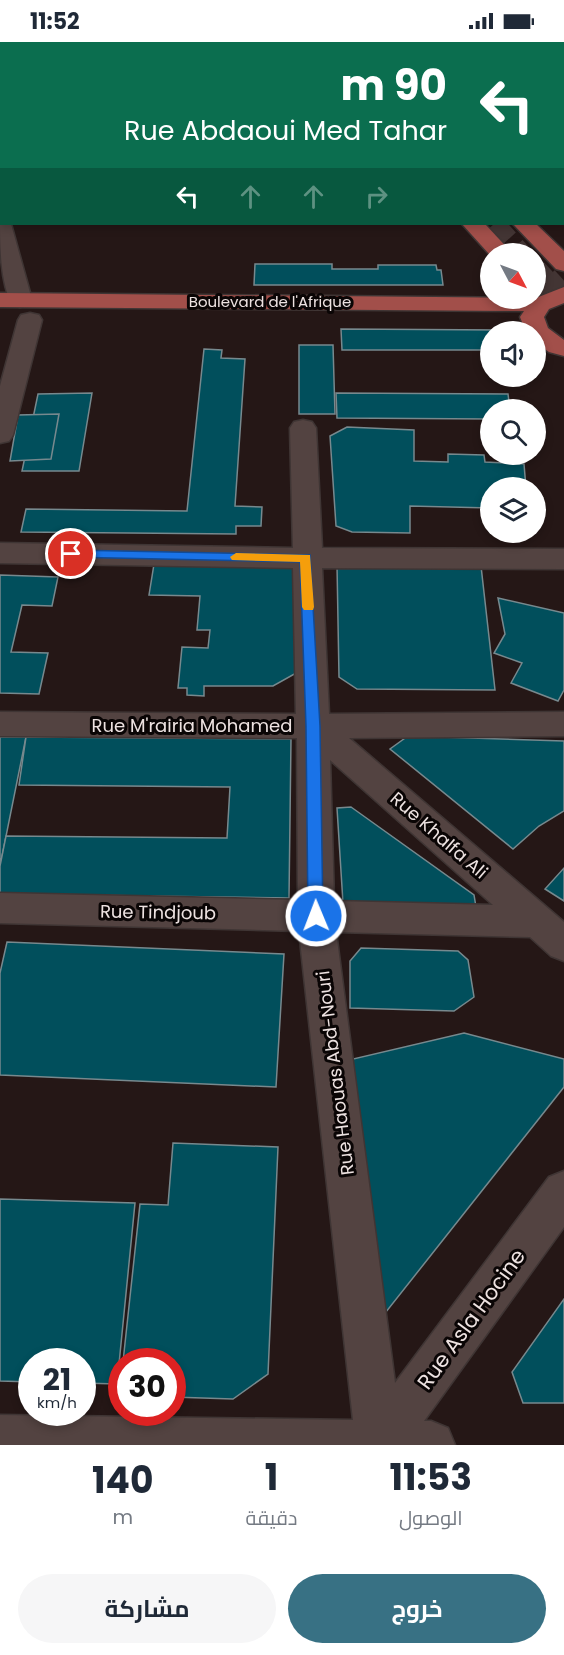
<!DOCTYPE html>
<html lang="ar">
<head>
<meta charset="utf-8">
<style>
	:root { --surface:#fff; --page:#f6f6f7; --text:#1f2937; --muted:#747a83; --accent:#387184 }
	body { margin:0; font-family:Poppins,Cairo,sans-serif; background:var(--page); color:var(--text); direction:rtl; height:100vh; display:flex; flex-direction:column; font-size:22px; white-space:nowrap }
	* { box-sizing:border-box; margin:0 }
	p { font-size:20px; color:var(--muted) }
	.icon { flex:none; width:33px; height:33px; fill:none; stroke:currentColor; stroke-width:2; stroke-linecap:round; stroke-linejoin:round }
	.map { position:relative; height:1403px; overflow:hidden; direction:ltr }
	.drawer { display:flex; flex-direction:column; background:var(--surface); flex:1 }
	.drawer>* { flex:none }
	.guide { position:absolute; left:0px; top:0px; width:564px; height:183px; box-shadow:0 3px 9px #0003; direction:rtl; background:#0b6e4f; color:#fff; overflow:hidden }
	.needle { width:39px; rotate:131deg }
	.controls { position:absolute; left:480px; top:201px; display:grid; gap:12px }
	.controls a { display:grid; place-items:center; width:66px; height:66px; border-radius:50%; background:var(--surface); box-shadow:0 3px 9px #0003; font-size:30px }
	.speed { position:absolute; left:18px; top:1306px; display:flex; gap:12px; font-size:30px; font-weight:700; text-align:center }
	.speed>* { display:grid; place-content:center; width:78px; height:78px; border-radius:50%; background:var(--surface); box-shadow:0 3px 9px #0003; line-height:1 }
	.speed small { font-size:15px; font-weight:400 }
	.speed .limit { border:9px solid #d22; background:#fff; color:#111 }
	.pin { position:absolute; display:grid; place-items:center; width:51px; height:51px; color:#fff; margin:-26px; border:3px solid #fff; border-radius:50%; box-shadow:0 2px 6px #0007 }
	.me { position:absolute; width:66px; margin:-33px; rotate:359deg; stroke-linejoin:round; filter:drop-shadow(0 0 4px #0008) }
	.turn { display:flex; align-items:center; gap:21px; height:126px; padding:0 18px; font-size:27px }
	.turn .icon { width:78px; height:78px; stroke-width:2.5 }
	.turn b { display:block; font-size:42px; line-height:51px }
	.lanes { display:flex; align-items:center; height:57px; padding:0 18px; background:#0003; justify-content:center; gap:30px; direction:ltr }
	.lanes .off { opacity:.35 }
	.eta { display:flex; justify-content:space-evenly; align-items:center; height:102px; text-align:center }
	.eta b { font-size:36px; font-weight:700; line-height:42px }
	.action { display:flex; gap:12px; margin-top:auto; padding:12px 18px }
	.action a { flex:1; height:69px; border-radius:36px; background:var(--accent); color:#fff; font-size:24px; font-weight:700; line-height:69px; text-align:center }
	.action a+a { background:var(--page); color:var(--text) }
	.status { display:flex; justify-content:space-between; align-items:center; height:42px; padding:0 30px; background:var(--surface); direction:ltr }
	.status svg { height:16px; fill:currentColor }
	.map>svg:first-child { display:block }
	.building { fill:#014f5c; stroke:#77898e; stroke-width:1.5 }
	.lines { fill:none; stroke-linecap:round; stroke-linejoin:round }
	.primary-tunnel-far1 { stroke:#433534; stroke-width:21; stroke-dasharray:21 10; stroke-linecap:butt }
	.primary-tunnel { stroke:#433534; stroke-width:26; stroke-dasharray:26 14; stroke-linecap:butt }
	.minor-casing { stroke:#3f3534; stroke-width:3 }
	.primary-casing { stroke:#3f3534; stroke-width:3 }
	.minor { fill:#534341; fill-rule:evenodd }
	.primary { fill:#a24f4a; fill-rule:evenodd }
	.route { fill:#1a73e8; stroke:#114b97; stroke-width:1.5 }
	.slow { fill:#f59e0b }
	.labels { text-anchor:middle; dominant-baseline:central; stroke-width:6; stroke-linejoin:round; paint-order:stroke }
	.far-street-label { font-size:15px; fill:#ede2e1; stroke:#0a0505 }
	.street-label { font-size:18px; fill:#ede2e1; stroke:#0a0505 }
	.near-street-label { font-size:21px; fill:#ede2e1; stroke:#0a0505 }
</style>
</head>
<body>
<div class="status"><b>11:52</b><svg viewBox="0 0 49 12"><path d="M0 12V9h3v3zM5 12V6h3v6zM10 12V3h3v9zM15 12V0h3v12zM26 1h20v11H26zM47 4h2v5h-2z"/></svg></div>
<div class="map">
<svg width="564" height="1403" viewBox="0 0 564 1403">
	<rect width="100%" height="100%" fill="#251716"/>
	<!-- building -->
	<g class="building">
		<polygon points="255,222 332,222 332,227 378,227 378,223 436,223 437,228 441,228 443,243 254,243"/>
		<polygon points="341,287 502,288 502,290 490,290 490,308 342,308"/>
		<polygon points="299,303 333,303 335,372 299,372"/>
		<polygon points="204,307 222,308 221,316 245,317 235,464 262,465 261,484 236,484 236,492 21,490 26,467 187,469"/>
		<polygon points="92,351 79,429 22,429 38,352"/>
		<polygon points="336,351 508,352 510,368 490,368 490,377 337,376"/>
		<polygon points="59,372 51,417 10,419 18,373"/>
		<polygon points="347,385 414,388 414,419 448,420 448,412 484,413 485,420 524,422 526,446 490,446 490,466 410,464 410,491 352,490 336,484 330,394"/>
		<polygon points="155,516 302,519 298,630 273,644 204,644 204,654 187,653 187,646 178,646 182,605 208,606 210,588 197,588 200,554 149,553"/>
		<polygon points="337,523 481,524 495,648 357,647 339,635"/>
		<polygon points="0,533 58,535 52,564 22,563 11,610 48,611 39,652 0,651"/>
		<polygon points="498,556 564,571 564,648 558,659 511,641 522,621 494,611 505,592"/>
		<polygon points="408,694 564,699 564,769 539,784 513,807 390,707"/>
		<polygon points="0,695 26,695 0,824"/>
		<polygon points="26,695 291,697 289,856 0,852 0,824 6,794 227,796 230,745 19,743"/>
		<polygon points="351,765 474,853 476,865 343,861 337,766"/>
		<polygon points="564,826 564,859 545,847"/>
		<polygon points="7,900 284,912 276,1045 0,1033 0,931"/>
		<polygon points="361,906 458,909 468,918 474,955 454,969 350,966 350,919"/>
		<polygon points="464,991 564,1017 564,1045 382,1275 358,1271 353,1017"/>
		<polygon points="173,1101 278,1105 268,1332 233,1357 172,1355 172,1320 123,1320 140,1162 168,1163"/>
		<polygon points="0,1157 135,1161 117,1342 82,1341 82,1320 32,1320 32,1340 0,1339"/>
		<polygon points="564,1257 564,1361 523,1361 512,1330"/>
	</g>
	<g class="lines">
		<!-- primary-tunnel-far1 -->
		<g class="primary-tunnel-far1">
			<polyline points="494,182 521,212"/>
			<polyline points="536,227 547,239"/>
		</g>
		<!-- primary-tunnel -->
		<polyline class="primary-tunnel" points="545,237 564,258"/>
		<defs>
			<g id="minor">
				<polygon points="183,0 210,0 182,2"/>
				<rect x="0" y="24" width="2" height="12"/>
				<rect x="562" y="62" width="2" height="12"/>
				<path d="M 0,175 L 2,182 L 11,182 L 32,258 L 28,263 L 20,265 L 12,263 C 0,239 0,203 0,175 Z"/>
				<polygon points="30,271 39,273 42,278 13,393 9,399 0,401 0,344 18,278 21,273"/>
				<path d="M 303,378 L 312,380 L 316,386 L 322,506 L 564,507 L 564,527 L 322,526 L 329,672 L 564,670 L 564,694 L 349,696 L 564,880 L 564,919 L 551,914 L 530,895 L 336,890 L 395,1341 L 549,1135 L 564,1129 L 564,1185 L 424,1379 L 431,1379 L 448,1386 L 455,1403 L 0,1403 L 0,1373 L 353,1378 L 299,889 L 0,881 L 0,851 L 298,858 L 297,696 L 0,694 L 0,670 L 296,672 L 293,526 L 0,521 L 0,501 L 293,506 L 290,386 L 294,380 ZM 330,718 L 493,863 L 334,859 Z"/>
			</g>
			<g id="primary">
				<polygon points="291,0 309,0 310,2 291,2"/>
				<polygon points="327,0 345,0 346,2 327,2"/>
				<polygon points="462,182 485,182 513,212 490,213"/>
				<polygon points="513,182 536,182 564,209 564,229 556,227"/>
				<polygon points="564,245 564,261 549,267 544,275 548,286 564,298 564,314 549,310 536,301 536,290 526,290 520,275 524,269 0,265 0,251 536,256"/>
			</g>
		</defs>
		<!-- minor casing -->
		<use href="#minor" class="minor-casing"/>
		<!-- primary casing -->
		<use href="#primary" class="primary-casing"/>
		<!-- minor -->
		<use href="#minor" class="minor"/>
		<!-- primary -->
		<use href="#primary" class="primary"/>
	</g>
	<!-- route -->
	<polygon class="route" points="71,508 310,513 320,684 323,874 321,878 316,880 311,878 308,874 306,684 300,520 66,515 66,510"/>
	<!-- slow -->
	<polygon class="slow" points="236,511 310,513 314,565 313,568 304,568 302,565 300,520 232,518 230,515"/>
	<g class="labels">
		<!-- far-street labels -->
		<g class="far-street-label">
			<text x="270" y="259">Boulevard de l'Afrique</text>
		</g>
		<!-- street labels -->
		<g class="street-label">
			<text x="192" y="683">Rue M'rairia Mohamed</text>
			<text transform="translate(439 793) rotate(41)">Rue Khalfa Ali</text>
			<text transform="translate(158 870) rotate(1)">Rue Tindjoub</text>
			<text transform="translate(335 1031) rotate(-97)">Rue Haouas Abd-Nouri</text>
		</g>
		<!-- near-street labels -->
		<g class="near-street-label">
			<text transform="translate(471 1277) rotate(-54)">Rue Asla Hocine</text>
		</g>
	</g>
</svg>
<div class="controls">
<a><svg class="needle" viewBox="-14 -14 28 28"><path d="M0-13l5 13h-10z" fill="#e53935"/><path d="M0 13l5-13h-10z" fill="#747a83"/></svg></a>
<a><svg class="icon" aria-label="sound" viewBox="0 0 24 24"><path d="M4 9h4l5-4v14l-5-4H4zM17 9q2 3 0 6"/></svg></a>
<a><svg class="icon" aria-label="search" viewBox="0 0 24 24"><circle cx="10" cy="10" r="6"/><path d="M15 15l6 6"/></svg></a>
<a><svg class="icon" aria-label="layers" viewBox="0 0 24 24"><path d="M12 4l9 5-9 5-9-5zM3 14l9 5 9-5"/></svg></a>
</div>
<div class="speed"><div>21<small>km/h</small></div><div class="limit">30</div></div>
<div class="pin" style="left:71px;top:512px;background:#d93025"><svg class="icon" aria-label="arrive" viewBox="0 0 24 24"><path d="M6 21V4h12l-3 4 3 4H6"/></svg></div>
<svg class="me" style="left:316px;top:874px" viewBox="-20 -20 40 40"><circle r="17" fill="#1a73e8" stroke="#fff" stroke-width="3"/><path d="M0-11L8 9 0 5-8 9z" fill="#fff"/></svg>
<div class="guide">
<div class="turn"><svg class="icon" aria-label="left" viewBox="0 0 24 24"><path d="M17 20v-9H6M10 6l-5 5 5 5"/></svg><div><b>90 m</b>Rue Abdaoui Med Tahar</div></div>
<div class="lanes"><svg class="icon" aria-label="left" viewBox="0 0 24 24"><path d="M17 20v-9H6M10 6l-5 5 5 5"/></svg><svg class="icon off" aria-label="ahead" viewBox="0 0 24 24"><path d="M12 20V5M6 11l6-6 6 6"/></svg><svg class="icon off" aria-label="ahead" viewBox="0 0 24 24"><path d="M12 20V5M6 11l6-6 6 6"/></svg><svg class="icon off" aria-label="right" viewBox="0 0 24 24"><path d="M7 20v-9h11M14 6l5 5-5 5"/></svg></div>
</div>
</div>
<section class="drawer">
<div class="eta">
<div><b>11:53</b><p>الوصول</p></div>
<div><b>1</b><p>دقيقة</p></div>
<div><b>140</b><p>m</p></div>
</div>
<div class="action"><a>خروج</a><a>مشاركة</a></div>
</section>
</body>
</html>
